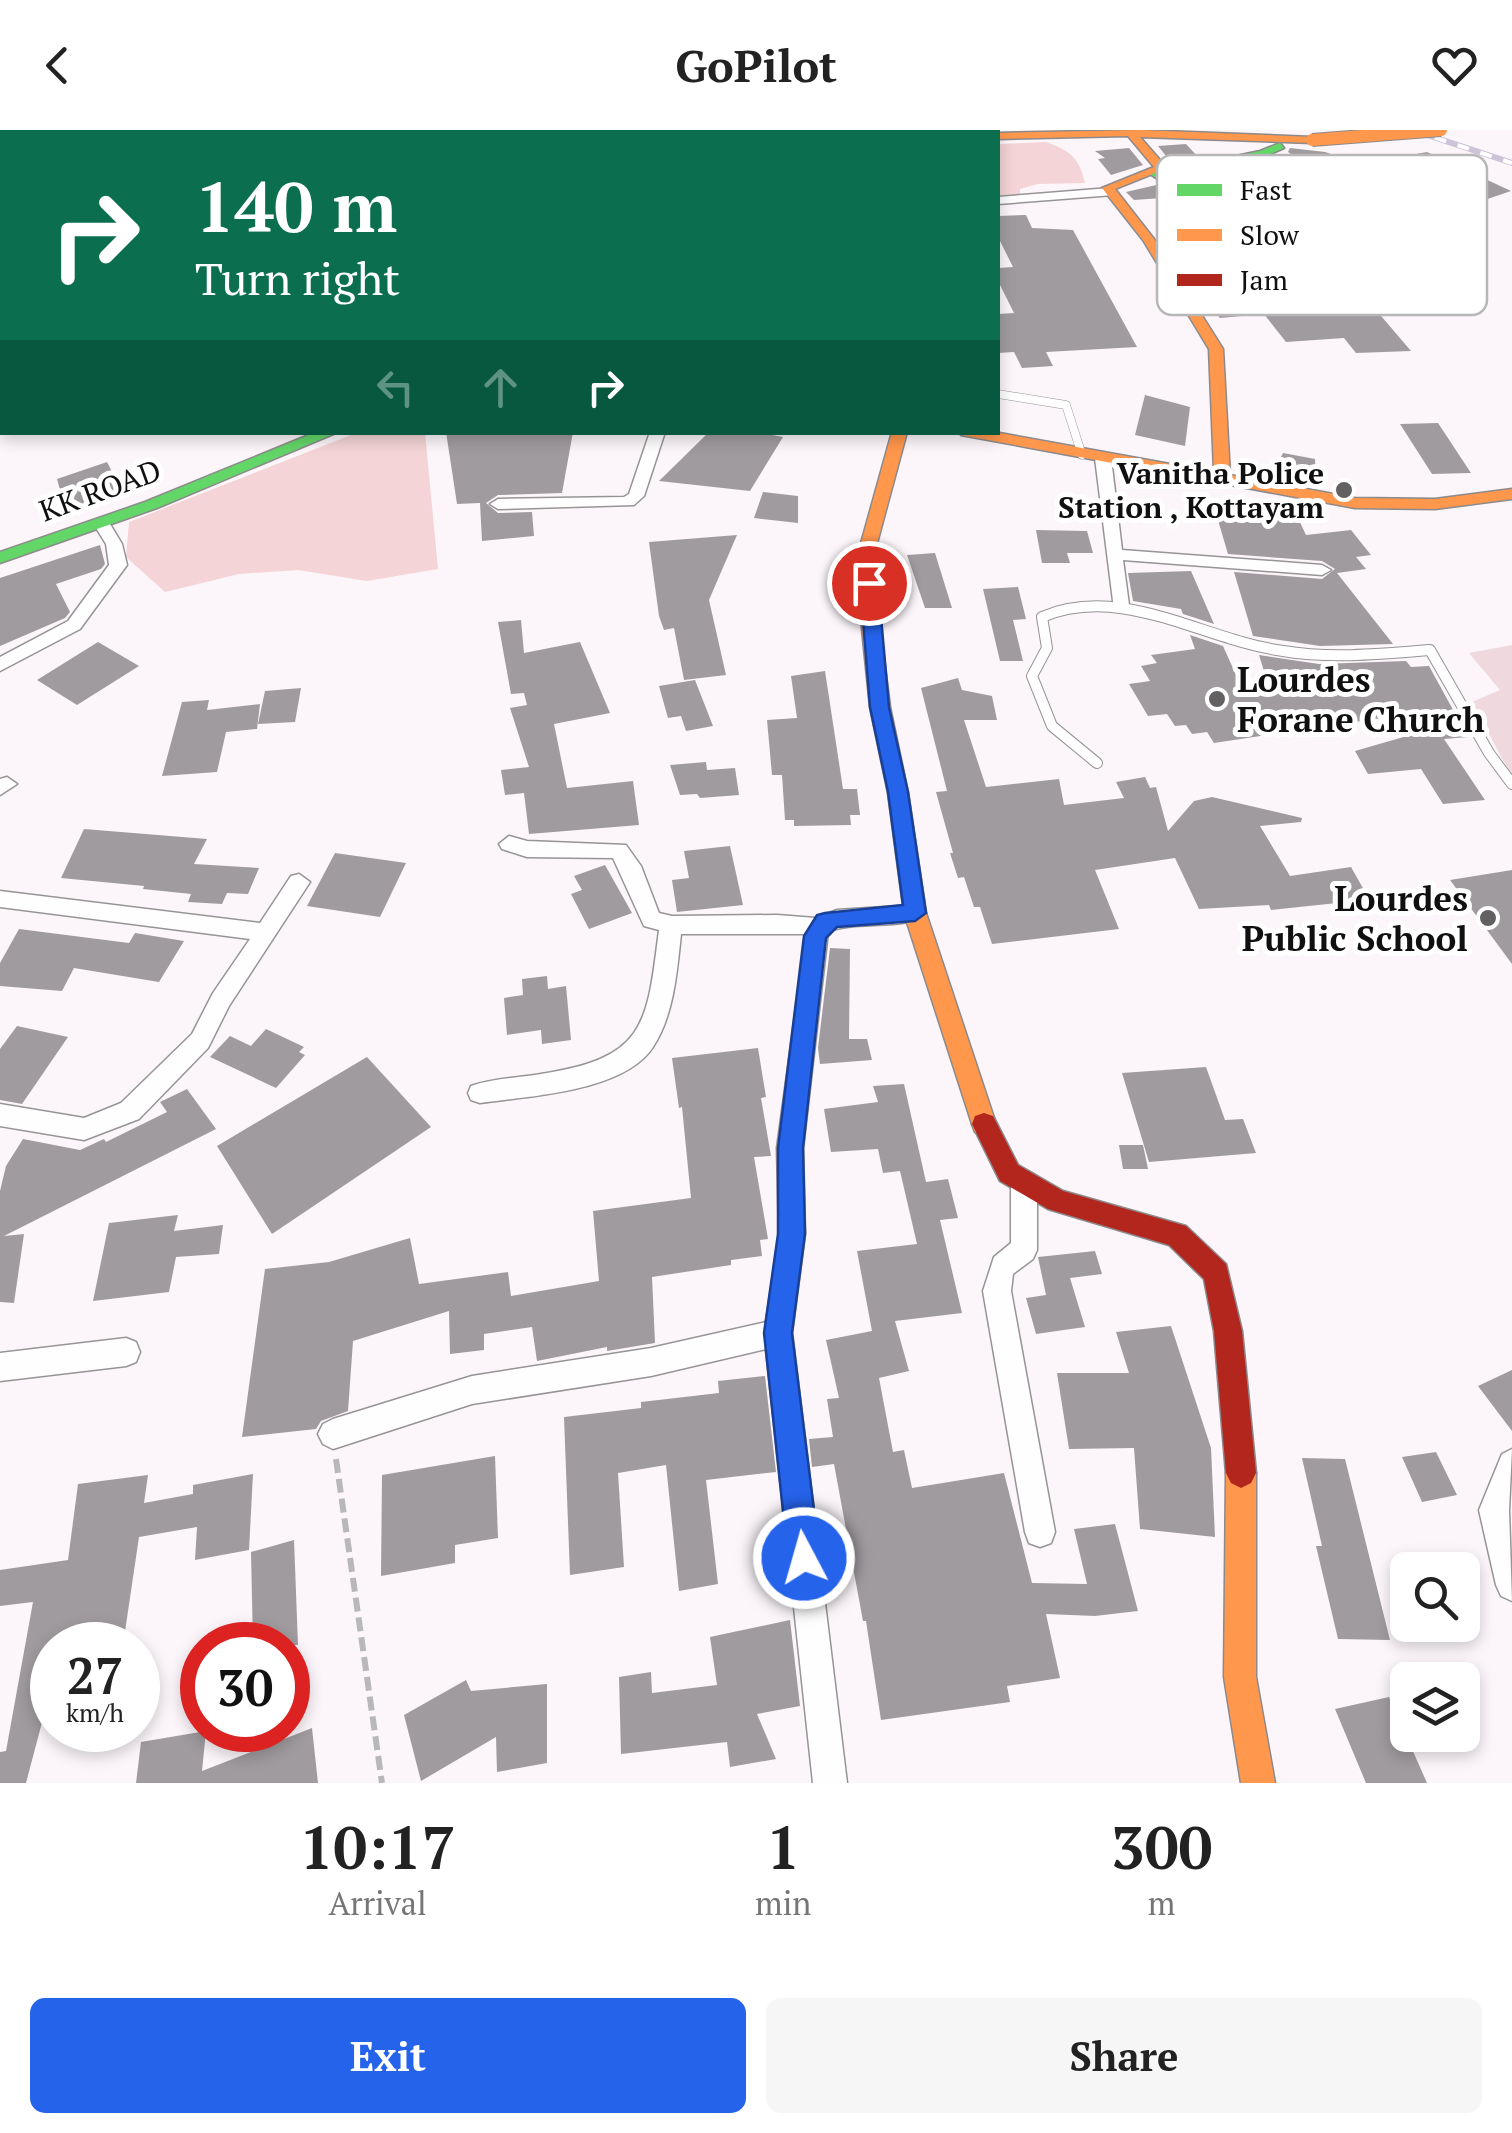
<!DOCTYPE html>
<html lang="en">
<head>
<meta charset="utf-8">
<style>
	:root { --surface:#fff; --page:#f6f6f6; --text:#222; --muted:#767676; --accent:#2563eb }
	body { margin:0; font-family:"PT Serif",serif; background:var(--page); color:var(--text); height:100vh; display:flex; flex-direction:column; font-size:38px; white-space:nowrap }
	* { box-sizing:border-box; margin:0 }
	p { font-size:32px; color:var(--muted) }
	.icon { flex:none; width:55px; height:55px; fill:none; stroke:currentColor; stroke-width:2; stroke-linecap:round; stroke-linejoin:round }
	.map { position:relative; height:1653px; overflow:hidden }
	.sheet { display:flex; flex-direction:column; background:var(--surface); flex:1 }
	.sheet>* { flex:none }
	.top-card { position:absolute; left:0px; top:0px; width:1000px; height:305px; box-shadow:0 5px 15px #0003; background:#0b6e4f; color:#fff; overflow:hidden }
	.fabs { position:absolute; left:1390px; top:1422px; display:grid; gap:20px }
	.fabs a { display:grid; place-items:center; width:90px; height:90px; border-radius:15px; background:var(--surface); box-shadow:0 5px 15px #0003; font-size:50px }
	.speed { position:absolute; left:30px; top:1492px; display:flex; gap:20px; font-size:50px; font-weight:700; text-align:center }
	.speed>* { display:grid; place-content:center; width:130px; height:130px; border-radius:50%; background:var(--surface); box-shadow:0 5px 15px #0003; line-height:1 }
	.speed small { font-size:25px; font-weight:400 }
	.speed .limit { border:15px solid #d22; background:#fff; color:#111 }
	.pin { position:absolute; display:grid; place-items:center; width:85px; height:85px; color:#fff; margin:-42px; border:5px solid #fff; border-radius:50%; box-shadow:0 2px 10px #0007 }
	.me { position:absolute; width:110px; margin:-55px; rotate:354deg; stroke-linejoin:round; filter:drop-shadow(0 0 8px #0008) }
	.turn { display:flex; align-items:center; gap:35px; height:210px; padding:0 30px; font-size:45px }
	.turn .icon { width:130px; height:130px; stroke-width:2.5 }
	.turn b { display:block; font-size:70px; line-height:85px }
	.lanes { display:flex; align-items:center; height:95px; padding:0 30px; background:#0003; justify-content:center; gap:50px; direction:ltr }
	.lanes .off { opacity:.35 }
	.eta { display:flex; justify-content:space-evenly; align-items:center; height:170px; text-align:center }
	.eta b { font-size:60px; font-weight:700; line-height:70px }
	.action { display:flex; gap:20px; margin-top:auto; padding:20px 30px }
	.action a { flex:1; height:115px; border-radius:15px; background:var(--accent); color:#fff; font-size:40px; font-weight:700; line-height:115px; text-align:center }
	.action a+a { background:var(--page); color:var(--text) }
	header { display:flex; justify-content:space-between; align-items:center; height:130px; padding:0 30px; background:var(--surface); font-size:45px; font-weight:700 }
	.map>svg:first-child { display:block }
	.green { fill:#f4d4d6 }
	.cemetery { fill:#efd8de }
	.building { fill:#a09b9f }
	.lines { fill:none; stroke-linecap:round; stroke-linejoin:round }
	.lane-far1-casing { stroke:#969495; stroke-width:9 }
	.lane-casing { stroke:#969495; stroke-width:12 }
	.street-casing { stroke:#969495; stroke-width:3 }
	.fast-casing { stroke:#8d8a8c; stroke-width:3 }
	.slow-casing { stroke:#8d8a8c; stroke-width:3 }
	.jam-casing { stroke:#8d8a8c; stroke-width:3 }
	.path { stroke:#b9b8b9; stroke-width:6; stroke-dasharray:14 6; stroke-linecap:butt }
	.lane-far1 { stroke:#fffefe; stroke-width:8 }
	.lane { stroke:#fffefe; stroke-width:10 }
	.street { fill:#fffefe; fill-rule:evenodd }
	.fast { fill:#63d668; fill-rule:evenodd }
	.slow { fill:#ff974d; fill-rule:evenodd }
	.jam { fill:#b3261e; fill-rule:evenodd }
	.rail-casing { stroke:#cec4da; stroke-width:6 }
	.rail { stroke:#fff; stroke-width:4; stroke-dasharray:12; stroke-linecap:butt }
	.slow-bridge-casing { stroke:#8d8a8c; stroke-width:14; stroke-linecap:butt }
	.slow-bridge { stroke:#ff974d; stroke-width:12 }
	.route { fill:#2563eb; stroke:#184099; stroke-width:2.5 }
	.poi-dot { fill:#636062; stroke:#fff; stroke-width:4 }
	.labels { text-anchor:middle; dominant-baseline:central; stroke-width:10; stroke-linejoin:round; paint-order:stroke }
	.far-poi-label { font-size:30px; font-weight:bold; fill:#101010; stroke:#fff; text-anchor:end }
	.far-street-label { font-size:30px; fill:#101010; stroke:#fff }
	.poi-label { font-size:35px; font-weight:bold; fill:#101010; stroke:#fff; text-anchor:start }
	.key { fill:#fff; stroke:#b7b7b7; stroke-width:2.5 }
	.key-label { font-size:28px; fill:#101010 }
</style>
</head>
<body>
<header><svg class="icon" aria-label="back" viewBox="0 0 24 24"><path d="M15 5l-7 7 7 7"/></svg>GoPilot<svg class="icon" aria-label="heart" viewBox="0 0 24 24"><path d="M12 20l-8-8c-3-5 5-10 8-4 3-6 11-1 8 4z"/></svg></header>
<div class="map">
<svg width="1512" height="1653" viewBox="0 0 1512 1653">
	<rect width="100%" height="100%" fill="#fcf6fa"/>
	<!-- green -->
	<g class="green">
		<path d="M 1046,12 C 1071,21 1079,28 1085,53 L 1038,54 L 1020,59 L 1020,71 L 998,73 L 998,14 Z"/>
		<polygon points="356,303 425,303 438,439 367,451 298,440 239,444 165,462 126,427 129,392"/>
	</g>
	<!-- cemetery -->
	<polygon class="cemetery" points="1512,515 1512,647 1472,572 1500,560 1469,523"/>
	<!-- building -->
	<g class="building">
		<polygon points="1186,14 1198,27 1171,32 1158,16"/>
		<polygon points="1129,18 1143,35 1111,45 1098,29 1105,28 1095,21"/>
		<polygon points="1290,18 1325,22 1360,34 1427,22 1511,61 1470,75 1432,58 1279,83 1329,133 1335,132 1411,221 1356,223 1344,208 1286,212 1264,184 1220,188 1201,165 1304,156 1252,101 1277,99 1271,38 1309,36 1288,22"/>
		<polygon points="1213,42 1232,63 1134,70 1126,62"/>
		<polygon points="1026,85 1032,98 1073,100 1137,217 1046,222 1053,236 1022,238 1014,222 998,223 998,184 1014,183 998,151 998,138 1013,137 998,107 998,86"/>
		<polygon points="1145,265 1190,277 1185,316 1135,305"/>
		<polygon points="1438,293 1471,343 1432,344 1400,294"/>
		<polygon points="446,302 573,302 562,363 498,365 486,373 498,383 532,382 534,406 482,411 480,373 457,374"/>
		<polygon points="709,302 757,302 783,307 750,361 659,351"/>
		<polygon points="1283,323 1315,329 1316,353 1272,345"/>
		<polygon points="107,332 122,361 66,382 57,349"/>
		<polygon points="763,362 798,366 798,393 754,388"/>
		<polygon points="1217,387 1298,388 1306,405 1351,400 1371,425 1356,427 1366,439 1337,443 1393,514 1320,516 1253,506 1234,442 1322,449 1335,439 1322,431 1228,424"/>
		<polygon points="1036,400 1087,401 1093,423 1067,423 1070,433 1042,433"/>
		<polygon points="737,405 709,470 726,545 684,550 674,498 664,500 659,486 649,412"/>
		<polygon points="100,415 105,434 101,439 56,454 70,482 65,488 0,516 0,448"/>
		<polygon points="935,423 952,478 925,478 907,425"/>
		<polygon points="1191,441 1214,494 1183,484 1181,479 1133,471 1128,443"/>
		<polygon points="1018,457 1026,489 1013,490 1023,531 1000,531 983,459"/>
		<polygon points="521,490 524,523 580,512 610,583 554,594 567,658 633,651 639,695 529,704 524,663 505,665 501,640 529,637 510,578 527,575 524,563 511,564 498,492"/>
		<polygon points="1190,505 1223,516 1245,565 1269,557 1259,525 1319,534 1406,531 1411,537 1429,536 1468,607 1444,609 1485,670 1443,674 1421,639 1368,644 1355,621 1407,606 1402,585 1214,613 1207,602 1192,604 1186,595 1175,596 1167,584 1148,586 1129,554 1150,551 1141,536 1157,533 1151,525 1195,519"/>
		<polygon points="98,512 139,536 77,575 37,550"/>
		<polygon points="825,541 843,659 857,659 860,685 850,685 851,695 794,696 794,690 785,690 782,645 772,645 767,590 797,588 791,546"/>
		<polygon points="958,548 962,560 992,566 997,590 964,590 986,657 1059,649 1064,675 1124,668 1116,652 1145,647 1150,658 1156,657 1168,701 1194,671 1212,667 1302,688 1301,692 1260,696 1290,746 1351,737 1373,776 1339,777 1337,773 1271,780 1269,775 1199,779 1175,728 1095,740 1119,799 992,814 980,777 974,777 964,747 958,748 950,723 953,723 936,662 947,661 921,558"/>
		<polygon points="695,550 713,596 686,601 681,586 668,588 659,556"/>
		<polygon points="301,558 295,592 258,594 265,561"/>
		<polygon points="209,570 207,580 260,574 257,599 226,602 217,642 162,646 182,572"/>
		<polygon points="706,632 707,640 735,638 739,665 700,668 697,664 680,665 670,635"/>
		<polygon points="84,699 207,709 194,734 259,738 248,764 227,763 222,774 188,772 191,764 143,759 144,756 61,748"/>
		<polygon points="730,716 743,775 677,782 672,750 689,748 684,721"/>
		<polygon points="335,723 406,733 380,787 307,776"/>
		<polygon points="605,735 632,783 589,799 571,764 582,760 574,746"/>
		<polygon points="1512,740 1512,834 1450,750"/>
		<polygon points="19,799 129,813 135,803 184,811 159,852 74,838 62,861 0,856 0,833"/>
		<polygon points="830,818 850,819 849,909 867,909 872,930 820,934 818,918"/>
		<polygon points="547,846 548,859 566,856 571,910 542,914 541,900 507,905 504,868 523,865 522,849"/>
		<polygon points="17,896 68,907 22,974 0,970 0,919"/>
		<polygon points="266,899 304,917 299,922 305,925 276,958 210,927 230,906 251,916"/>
		<polygon points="758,918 766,967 761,968 771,1026 754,1027 768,1109 760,1110 762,1126 731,1130 731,1135 652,1147 655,1213 607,1221 607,1217 537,1231 532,1197 484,1204 484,1220 450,1224 449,1181 353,1211 348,1281 321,1291 316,1299 242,1307 265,1139 329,1132 410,1108 419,1154 508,1142 511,1166 599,1151 593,1081 691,1068 682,977 679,978 672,928"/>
		<polygon points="367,927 431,997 272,1104 217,1016"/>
		<polygon points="1206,937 1225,990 1243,989 1256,1023 1149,1032 1122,943"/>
		<polygon points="904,954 926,1052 948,1049 958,1088 940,1090 962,1183 895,1191 909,1241 879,1248 893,1322 904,1320 912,1358 1004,1343 1032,1453 1087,1454 1074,1399 1115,1394 1138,1481 1095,1486 1046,1484 1060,1548 1007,1556 1010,1572 881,1590 866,1491 863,1491 834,1334 812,1337 809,1309 833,1307 827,1269 839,1268 826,1210 872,1201 857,1121 917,1114 900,1041 883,1043 878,1019 831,1022 824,979 878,972 873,956"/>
		<polygon points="187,959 216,999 4,1106 24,1104 14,1173 0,1172 0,1061 6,1036 23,1009 80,1020 104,1009 106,1012 167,982 160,972"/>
		<polygon points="1119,1015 1143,1015 1148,1039 1123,1039"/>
		<polygon points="178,1085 174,1101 223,1095 219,1124 176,1127 169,1162 93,1171 109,1093"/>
		<polygon points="1095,1121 1102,1144 1070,1148 1085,1197 1036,1204 1026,1168 1046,1165 1038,1127"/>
		<polygon points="1171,1196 1211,1318 1215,1407 1140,1399 1134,1318 1069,1319 1057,1243 1129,1243 1116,1202"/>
		<polygon points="1512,1240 1512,1301 1478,1256"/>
		<polygon points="765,1246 776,1342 706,1350 718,1454 679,1461 666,1335 618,1343 624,1437 570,1445 564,1287 641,1278 641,1272 719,1263 718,1251"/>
		<polygon points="1436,1322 1457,1365 1422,1372 1402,1327"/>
		<polygon points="495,1326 498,1408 455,1415 455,1433 381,1446 382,1345"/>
		<polygon points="1302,1328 1345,1329 1390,1510 1338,1509 1316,1416 1322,1416"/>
		<polygon points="253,1344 249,1420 195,1430 197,1397 139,1407 123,1515 52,1515 52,1579 45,1581 26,1653 0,1653 0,1622 6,1621 33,1472 0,1476 0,1440 68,1430 78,1354 148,1345 144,1373 193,1364 193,1355"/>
		<polygon points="294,1410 298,1515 253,1515 251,1422"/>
		<polygon points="790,1490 800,1576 757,1584 776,1629 730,1637 727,1612 621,1624 619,1547 651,1542 652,1563 717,1555 710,1507"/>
		<polygon points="466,1550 471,1561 547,1554 547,1633 497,1642 496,1607 421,1651 404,1585"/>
		<polygon points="1389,1567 1427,1653 1366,1653 1335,1579"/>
		<polygon points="312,1598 318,1653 136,1653 141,1612 206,1601 202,1641"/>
	</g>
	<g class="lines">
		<defs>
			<polyline id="lane-far1" points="998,264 1066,275 1082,325"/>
			<path id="lane" d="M 1097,633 L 1052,596 L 1032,546 L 1047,518 L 1042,487 C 1122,453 1203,510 1283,521 C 1331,529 1381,524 1430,520 L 1489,623 L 1512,654"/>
			<g id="street">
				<polygon points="598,0 595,2 419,1 420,0"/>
				<polygon points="1110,58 1116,62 1114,65 998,74 998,67"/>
				<rect x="0" y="120" width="2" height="8"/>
				<rect x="0" y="212" width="2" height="8"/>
				<polygon points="650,302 665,302 644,366 634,375 498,379 490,374 498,369 624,367 629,364"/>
				<polygon points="1103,323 1111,328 1122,420 1322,435 1331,440 1322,445 1123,430 1129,475 1126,479 1114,479 1095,328"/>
				<polygon points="101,388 107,389 122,414 127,435 80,499 0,541 0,527 68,491 109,435 106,414 93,393"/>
				<polygon points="7,647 17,654 0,665 0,649"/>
				<path d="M 509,706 L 527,711 L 626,715 L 641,736 L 659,783 L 672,786 L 777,785 L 816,788 L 837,780 L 915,775 L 926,783 C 912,801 853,790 828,802 L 803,1018 L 805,1104 L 792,1203 L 847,1653 L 813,1653 L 766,1219 L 651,1246 L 472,1274 L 333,1319 L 323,1314 L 318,1304 L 323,1294 L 333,1289 L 472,1246 L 651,1218 L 766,1192 L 779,1104 L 777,1018 L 806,804 L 681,804 C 677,841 674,885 653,917 C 624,962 529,966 480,973 L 471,970 L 468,963 L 471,956 C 493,948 518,948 541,944 C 646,928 647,895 659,800 L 644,796 L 613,728 L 527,727 L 502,719 L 499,714 Z"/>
				<polygon points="299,744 310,752 229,876 208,918 139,989 84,1010 0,996 0,974 84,988 121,973 192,904 213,863 250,809 0,777 0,761 260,793 291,746"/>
				<polygon points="1024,1041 1033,1044 1037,1052 1037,1120 1033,1129 1013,1144 1011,1161 1055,1402 1051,1413 1040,1417 1029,1413 1025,1402 983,1161 994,1127 1011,1113 1011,1052 1015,1044"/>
				<polygon points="126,1208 136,1212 140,1222 136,1232 126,1236 0,1251 0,1223"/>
				<polygon points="1512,1319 1509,1380 1512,1471 1501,1466 1496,1455 1479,1380 1502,1324"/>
			</g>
			<g id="fast">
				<polygon points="1280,13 1284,18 1263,27 1156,48 1150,44 1260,21"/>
				<rect x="0" y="27" width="2" height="6"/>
				<polygon points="316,302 338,302 157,378 0,433 0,422 145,372"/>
			</g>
			<g id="slow">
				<polygon points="418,0 430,0 432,2 420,2"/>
				<polygon points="1140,0 1312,7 1318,10 1312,13 1140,7 1167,38 1115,59 1154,109 1223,219 1230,345 1355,368 1435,369 1512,359 1512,369 1435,379 1355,378 961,305 959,302 994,302 1214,342 1209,219 1143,110 1102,58 1154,37 1128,6 998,9 998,3"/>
				<polygon points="892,302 907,302 876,417 879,489 890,577 908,663 926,783 996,994 993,1002 984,1005 975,1002 972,994 904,783 888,663 870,577 861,489 860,417"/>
				<polygon points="1241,1328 1251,1333 1256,1343 1256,1547 1275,1653 1241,1653 1224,1547 1226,1343 1231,1333"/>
			</g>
			<polygon id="jam" points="984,983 993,986 1018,1035 1063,1061 1186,1096 1226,1134 1242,1201 1256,1343 1251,1353 1241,1358 1231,1353 1226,1343 1214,1201 1204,1149 1169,1115 1048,1079 1000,1051 972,994 975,986"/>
		</defs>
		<!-- lane-far1 casing -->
		<use href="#lane-far1" class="lane-far1-casing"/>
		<!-- lane casing -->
		<use href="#lane" class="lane-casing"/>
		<!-- street casing -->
		<use href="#street" class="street-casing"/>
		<!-- fast casing -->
		<use href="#fast" class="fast-casing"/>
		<!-- slow casing -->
		<use href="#slow" class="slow-casing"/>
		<!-- jam casing -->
		<use href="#jam" class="jam-casing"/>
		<!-- path -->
		<polyline class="path" points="336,1329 382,1653"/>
		<!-- lane-far1 -->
		<use href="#lane-far1" class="lane-far1"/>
		<!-- lane -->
		<use href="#lane" class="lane"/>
		<!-- street -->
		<use href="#street" class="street"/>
		<!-- fast -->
		<use href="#fast" class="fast"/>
		<!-- slow -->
		<use href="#slow" class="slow"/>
		<!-- jam -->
		<use href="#jam" class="jam"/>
		<defs>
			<polyline id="rail" points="1412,0 1512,33"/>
		</defs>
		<!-- rail casing -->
		<use href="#rail" class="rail-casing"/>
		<!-- rail -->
		<use href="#rail" class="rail"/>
		<defs>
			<polyline id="slow-bridge" points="1312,10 1441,0"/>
		</defs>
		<!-- slow-bridge casing -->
		<use href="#slow-bridge" class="slow-bridge-casing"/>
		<!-- slow-bridge -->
		<use href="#slow-bridge" class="slow-bridge"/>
	</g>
	<!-- route -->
	<polygon class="route" points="869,447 878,453 889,577 908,662 926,783 915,791 837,797 826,808 803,1018 805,1104 792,1203 820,1428 815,1439 804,1444 793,1439 788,1428 764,1203 778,1104 778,1018 804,806 817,785 825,783 903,775 888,662 870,577 860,453"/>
	<!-- markers -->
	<g class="poi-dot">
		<circle cx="1344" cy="360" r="10"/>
		<circle cx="1217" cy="569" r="10"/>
		<circle cx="1488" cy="788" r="10"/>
	</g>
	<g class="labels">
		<!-- far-poi labels -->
		<g class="far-poi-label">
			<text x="1324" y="343">Vanitha Police<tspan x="1324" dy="34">Station , Kottayam</tspan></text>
		</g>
		<!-- far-street labels -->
		<g class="far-street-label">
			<text transform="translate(100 360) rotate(-20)">KK ROAD</text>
		</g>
		<!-- poi labels -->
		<g class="poi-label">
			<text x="1237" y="549">Lourdes<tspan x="1237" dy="40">Forane Church</tspan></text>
			<text x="1468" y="768" text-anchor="end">Lourdes<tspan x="1468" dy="40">Public School</tspan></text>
		</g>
	</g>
	<!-- legend -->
	<rect x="1157" y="25" width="330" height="160" rx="15" class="key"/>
	<rect x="1177" y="54" width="45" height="12" fill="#63d668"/>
	<rect x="1177" y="99" width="45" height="12" fill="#ff974d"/>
	<rect x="1177" y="144" width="45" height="12" fill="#b3261e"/>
	<g class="key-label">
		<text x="1240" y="70">Fast</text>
		<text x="1240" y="115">Slow</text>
		<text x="1240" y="160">Jam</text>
	</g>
</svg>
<div class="fabs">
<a><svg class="icon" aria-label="search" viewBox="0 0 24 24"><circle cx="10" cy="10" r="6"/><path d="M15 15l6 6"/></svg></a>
<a><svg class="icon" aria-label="layers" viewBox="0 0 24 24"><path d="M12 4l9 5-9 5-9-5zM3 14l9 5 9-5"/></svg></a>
</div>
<div class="speed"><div>27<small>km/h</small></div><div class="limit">30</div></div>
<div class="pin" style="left:869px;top:453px;background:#d93025"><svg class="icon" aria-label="arrive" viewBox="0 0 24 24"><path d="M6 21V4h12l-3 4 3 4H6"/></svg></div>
<svg class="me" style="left:804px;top:1428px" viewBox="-20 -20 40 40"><circle r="17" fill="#2563eb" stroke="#fff" stroke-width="3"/><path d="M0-11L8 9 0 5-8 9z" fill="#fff"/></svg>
<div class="top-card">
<div class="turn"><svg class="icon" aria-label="right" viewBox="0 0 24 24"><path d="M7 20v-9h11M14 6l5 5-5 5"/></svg><div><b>140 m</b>Turn right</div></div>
<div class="lanes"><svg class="icon off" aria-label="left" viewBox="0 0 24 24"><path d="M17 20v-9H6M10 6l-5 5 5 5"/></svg><svg class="icon off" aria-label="ahead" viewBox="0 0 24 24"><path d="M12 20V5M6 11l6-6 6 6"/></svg><svg class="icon" aria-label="right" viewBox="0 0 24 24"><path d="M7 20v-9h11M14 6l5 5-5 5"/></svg></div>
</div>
</div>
<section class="sheet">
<div class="eta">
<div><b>10:17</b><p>Arrival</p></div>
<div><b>1</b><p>min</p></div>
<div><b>300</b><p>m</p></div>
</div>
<div class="action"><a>Exit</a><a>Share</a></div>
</section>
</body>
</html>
